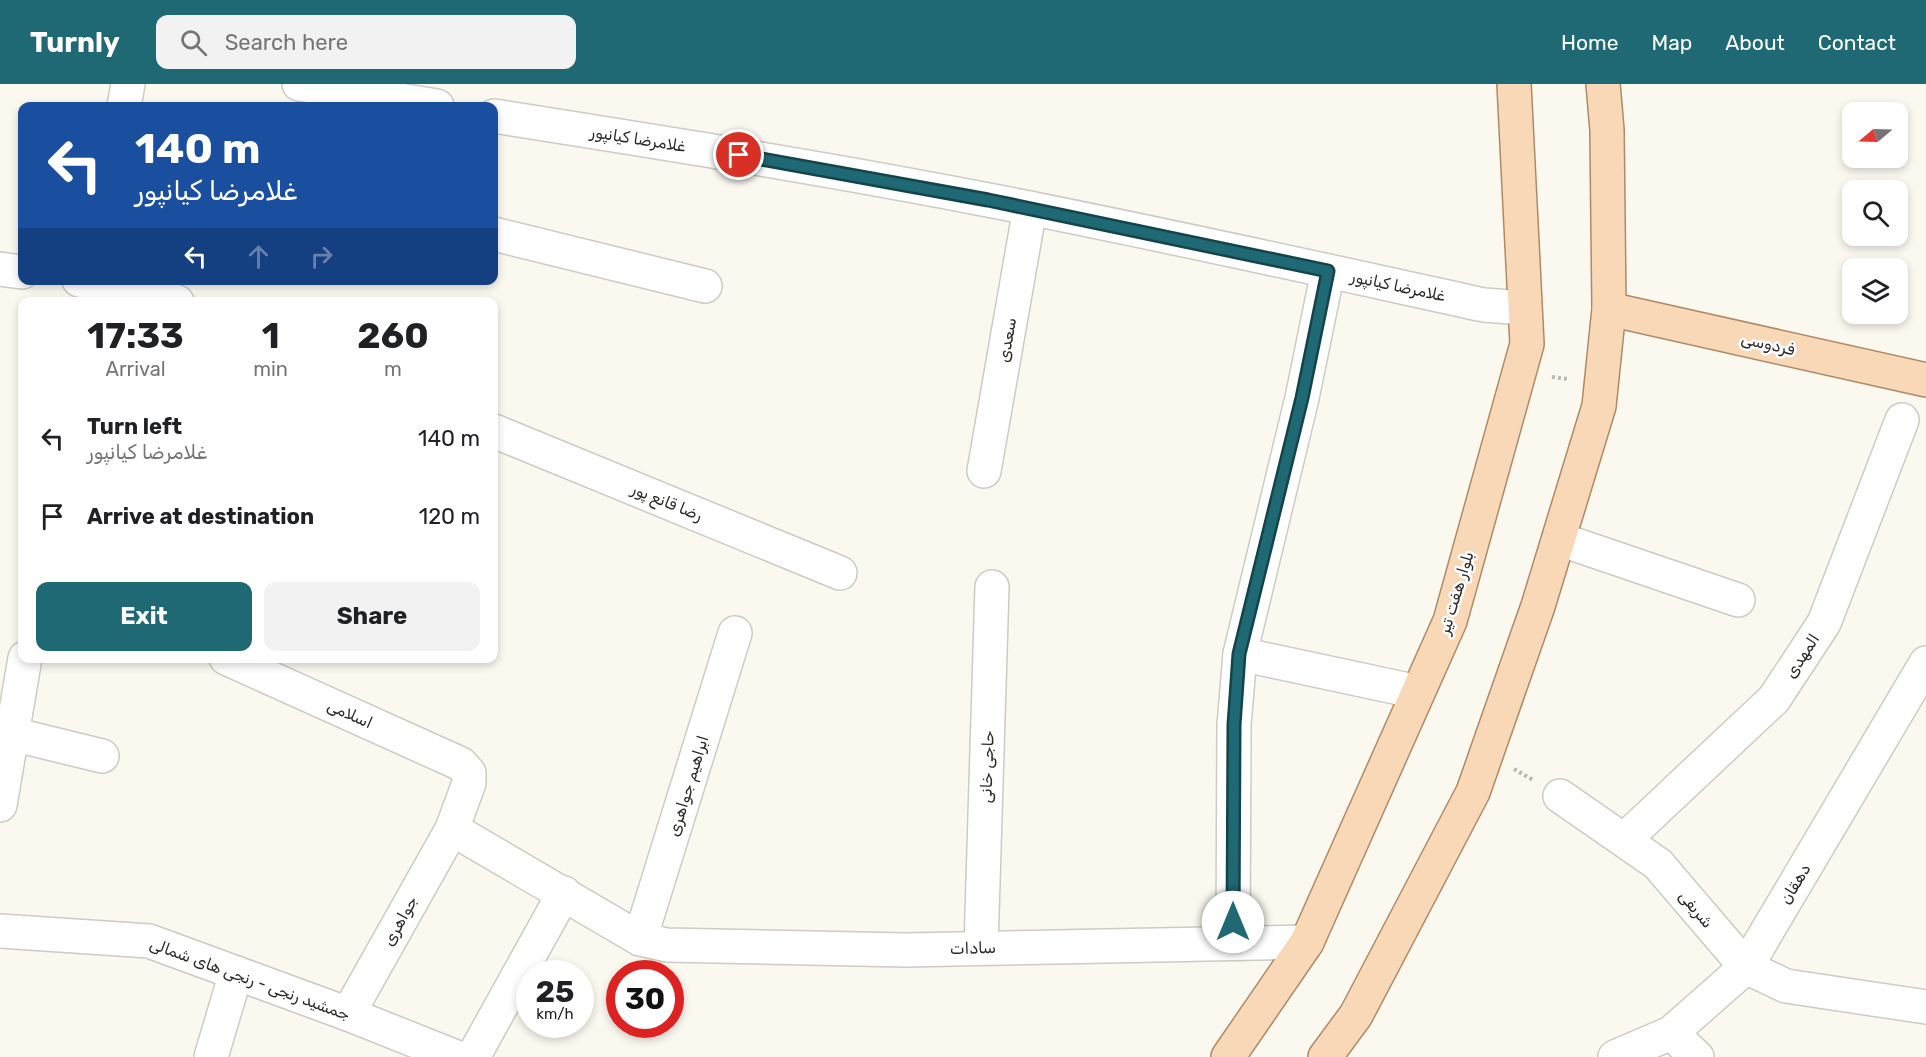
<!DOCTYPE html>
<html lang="en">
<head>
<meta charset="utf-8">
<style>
	:root { --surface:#fff; --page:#f2f2f2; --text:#202124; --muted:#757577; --accent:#1f6974 }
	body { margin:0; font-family:Rubik,"Noto Sans Arabic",sans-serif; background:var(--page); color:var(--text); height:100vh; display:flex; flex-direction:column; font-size:22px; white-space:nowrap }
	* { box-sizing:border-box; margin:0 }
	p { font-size:20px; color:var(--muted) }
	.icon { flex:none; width:33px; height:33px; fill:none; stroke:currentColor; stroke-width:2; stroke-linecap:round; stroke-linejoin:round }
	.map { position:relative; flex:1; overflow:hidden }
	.sheet { position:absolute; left:18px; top:213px; width:480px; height:366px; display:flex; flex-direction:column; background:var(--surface); border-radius:12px; box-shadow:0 3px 9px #0003 }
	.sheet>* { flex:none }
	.hud { position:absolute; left:18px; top:18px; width:480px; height:183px; border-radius:12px; box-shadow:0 3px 9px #0003; background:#1a4fa0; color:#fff; overflow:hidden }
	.needle { width:39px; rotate:251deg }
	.fabs { position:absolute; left:1842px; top:18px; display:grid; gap:12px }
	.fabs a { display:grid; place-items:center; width:66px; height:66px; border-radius:12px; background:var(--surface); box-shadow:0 3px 9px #0003; font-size:30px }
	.speed { position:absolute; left:516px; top:876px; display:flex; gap:12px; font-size:30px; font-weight:700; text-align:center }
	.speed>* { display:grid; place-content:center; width:78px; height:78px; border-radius:50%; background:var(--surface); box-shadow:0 3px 9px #0003; line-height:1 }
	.speed small { font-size:15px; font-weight:400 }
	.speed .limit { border:9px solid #d22; background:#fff; color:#111 }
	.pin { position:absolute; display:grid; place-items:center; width:51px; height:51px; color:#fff; margin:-26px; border:3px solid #fff; border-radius:50%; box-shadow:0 2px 6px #0007 }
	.me { position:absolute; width:66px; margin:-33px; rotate:0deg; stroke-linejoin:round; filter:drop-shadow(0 0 4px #0008) }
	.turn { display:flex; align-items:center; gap:21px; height:126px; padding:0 18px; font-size:27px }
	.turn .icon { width:78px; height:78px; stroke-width:2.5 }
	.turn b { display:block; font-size:42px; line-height:51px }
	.lanes { display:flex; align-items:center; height:57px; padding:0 18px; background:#0003; justify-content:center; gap:30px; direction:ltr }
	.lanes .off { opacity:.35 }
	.eta { display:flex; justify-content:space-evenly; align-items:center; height:102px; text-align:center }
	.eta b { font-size:36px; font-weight:700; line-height:42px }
	.button { display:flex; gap:12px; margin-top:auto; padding:12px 18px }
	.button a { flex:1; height:69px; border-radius:12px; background:var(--accent); color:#fff; font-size:24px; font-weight:700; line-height:69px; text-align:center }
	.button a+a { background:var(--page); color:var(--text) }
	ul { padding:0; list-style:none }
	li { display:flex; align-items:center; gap:18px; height:78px; padding:0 18px }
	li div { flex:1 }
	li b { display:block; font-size:22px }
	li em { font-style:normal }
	header { display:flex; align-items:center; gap:36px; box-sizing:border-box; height:84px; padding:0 30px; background:var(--accent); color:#fff }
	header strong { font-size:28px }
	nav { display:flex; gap:33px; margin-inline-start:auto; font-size:21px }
	.search { width:420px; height:54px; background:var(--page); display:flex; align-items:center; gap:15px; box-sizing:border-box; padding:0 21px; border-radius:12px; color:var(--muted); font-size:22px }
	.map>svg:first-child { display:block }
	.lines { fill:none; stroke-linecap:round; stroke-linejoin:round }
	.minor-casing { stroke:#cecbc4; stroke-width:36 }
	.major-casing { stroke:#ae8a66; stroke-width:36 }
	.path { stroke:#bbb8b2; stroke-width:4; stroke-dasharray:3 3; stroke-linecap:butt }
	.minor { stroke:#fff; stroke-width:33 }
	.major { stroke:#f9d8b8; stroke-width:33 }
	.route-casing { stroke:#14444b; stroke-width:15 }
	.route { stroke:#1f6974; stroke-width:10 }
	.labels { text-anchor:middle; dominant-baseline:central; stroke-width:5; stroke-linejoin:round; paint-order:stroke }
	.street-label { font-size:16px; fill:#2b2a27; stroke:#fff }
</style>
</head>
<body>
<header>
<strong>Turnly</strong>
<div class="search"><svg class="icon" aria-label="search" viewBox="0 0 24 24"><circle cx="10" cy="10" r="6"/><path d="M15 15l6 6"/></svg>Search here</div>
<nav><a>Home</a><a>Map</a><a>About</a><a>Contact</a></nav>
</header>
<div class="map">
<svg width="1926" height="973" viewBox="0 0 1926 973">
	<rect width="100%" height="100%" fill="#fbf8f0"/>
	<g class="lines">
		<defs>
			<g id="minor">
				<polyline points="299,0 437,22"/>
				<polyline points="124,22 128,0"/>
				<path d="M 494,32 C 659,58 824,84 988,116 C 1154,148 1319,185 1484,221 L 1524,224"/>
				<polyline points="494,150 705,202"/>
				<polyline points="0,185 22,188"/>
				<polyline points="79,196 164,212 177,218"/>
				<polyline points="494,347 840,489"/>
				<polyline points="984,387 1030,124"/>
				<polyline points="1559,455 1738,516"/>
				<polyline points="1240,570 1418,608"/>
				<polyline points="226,574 461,680 469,689 469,699 452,745 348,930"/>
				<polyline points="12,650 102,672"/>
				<polyline points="1560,712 1658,780 1746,883 1786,902 1926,923"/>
				<polyline points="0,721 25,574"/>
				<polyline points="452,745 640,855 667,861 906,866 1307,858"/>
				<polyline points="1624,756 1774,615 1824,539 1902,336"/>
				<polyline points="0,847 149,857 348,930 456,973"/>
				<polyline points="640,855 735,549"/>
				<polyline points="1233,859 1234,641 1240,570 1302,314 1328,187"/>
				<polyline points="981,863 992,503"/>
				<polyline points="1671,949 1697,973"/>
				<polyline points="211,973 236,889"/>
				<polyline points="473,973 564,809"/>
				<polyline points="1615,973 1671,949 1746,883 1926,579"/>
			</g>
			<g id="major">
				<polyline points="1609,225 1926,296"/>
				<polyline points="1228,973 1307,858 1450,537 1527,260 1514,0"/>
				<polyline points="1325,973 1356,931 1473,708 1538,522 1599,322 1609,225 1607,46 1603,0"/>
			</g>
		</defs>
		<!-- minor casing -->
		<use href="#minor" class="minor-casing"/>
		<!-- major casing -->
		<use href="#major" class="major-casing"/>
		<!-- path -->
		<g class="path">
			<polyline points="1552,293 1568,295"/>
			<polyline points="1514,685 1533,696"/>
		</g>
		<!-- minor -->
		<use href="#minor" class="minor"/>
		<!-- major -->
		<use href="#major" class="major"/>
	</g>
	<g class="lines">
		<defs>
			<polyline id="route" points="739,71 988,116 1328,187 1302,314 1239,570 1234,641 1233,838"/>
		</defs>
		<!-- route casing -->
		<use href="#route" class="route-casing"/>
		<!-- route -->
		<use href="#route" class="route"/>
	</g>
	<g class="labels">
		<!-- street labels -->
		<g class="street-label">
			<text transform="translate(638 55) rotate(9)">غلامرضا کیانپور</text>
			<text transform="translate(1398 202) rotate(12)">غلامرضا کیانپور</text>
			<text transform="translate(1007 256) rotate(-80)">سعدی</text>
			<text transform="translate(1768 260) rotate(13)">فردوسی</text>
			<text transform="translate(667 418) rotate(22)">رضا قانع پور</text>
			<text transform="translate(1456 509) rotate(-73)">بلوار هفت تیر</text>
			<text transform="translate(1802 572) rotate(-57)">المهدی</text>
			<text transform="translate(350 630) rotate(24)">اسلامی</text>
			<text transform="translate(987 683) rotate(-88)">حاجی خانی</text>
			<text transform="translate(688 702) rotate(-73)">ابراهیم جواهری</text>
			<text transform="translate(1795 800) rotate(-59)">دهقان</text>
			<text transform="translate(1696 825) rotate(50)">شریفی</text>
			<text transform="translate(400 837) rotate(-61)">جواهری</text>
			<text transform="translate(973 864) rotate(-2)">سادات</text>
			<text transform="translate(250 895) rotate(20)">جمشید رنجی - رنجی های شمالی</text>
		</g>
	</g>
</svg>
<div class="fabs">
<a><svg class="needle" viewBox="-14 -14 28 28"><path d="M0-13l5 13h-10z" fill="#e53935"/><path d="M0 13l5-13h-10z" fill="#757577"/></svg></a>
<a><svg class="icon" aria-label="search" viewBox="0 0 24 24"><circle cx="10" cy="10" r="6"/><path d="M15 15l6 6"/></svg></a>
<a><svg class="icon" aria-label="layers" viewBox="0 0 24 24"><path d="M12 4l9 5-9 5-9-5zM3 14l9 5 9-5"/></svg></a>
</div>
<div class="speed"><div>25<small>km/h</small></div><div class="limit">30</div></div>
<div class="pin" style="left:739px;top:71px;background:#d93025"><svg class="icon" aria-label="arrive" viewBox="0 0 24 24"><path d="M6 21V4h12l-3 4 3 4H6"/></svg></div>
<svg class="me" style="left:1233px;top:838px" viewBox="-20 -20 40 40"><circle r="19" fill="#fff"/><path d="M0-13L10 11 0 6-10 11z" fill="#1f6974"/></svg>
<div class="hud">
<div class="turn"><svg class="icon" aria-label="left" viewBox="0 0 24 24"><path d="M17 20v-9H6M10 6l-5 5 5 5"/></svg><div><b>140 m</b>غلامرضا کیانپور</div></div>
<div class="lanes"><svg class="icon" aria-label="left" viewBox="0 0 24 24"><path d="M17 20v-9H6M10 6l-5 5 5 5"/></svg><svg class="icon off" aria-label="ahead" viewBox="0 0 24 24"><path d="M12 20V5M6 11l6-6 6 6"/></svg><svg class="icon off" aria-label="right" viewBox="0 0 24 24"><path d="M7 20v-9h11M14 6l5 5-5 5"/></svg></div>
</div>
<section class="sheet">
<div class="eta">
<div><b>17:33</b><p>Arrival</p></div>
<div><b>1</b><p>min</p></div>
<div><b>260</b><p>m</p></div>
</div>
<ul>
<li><svg class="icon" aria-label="left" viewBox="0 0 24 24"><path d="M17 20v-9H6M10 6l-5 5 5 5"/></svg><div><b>Turn left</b><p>غلامرضا کیانپور</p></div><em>140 m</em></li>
<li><svg class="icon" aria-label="arrive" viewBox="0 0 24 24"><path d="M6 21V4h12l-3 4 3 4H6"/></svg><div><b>Arrive at destination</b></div><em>120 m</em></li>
</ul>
<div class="button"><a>Exit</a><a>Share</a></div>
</section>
</div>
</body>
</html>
